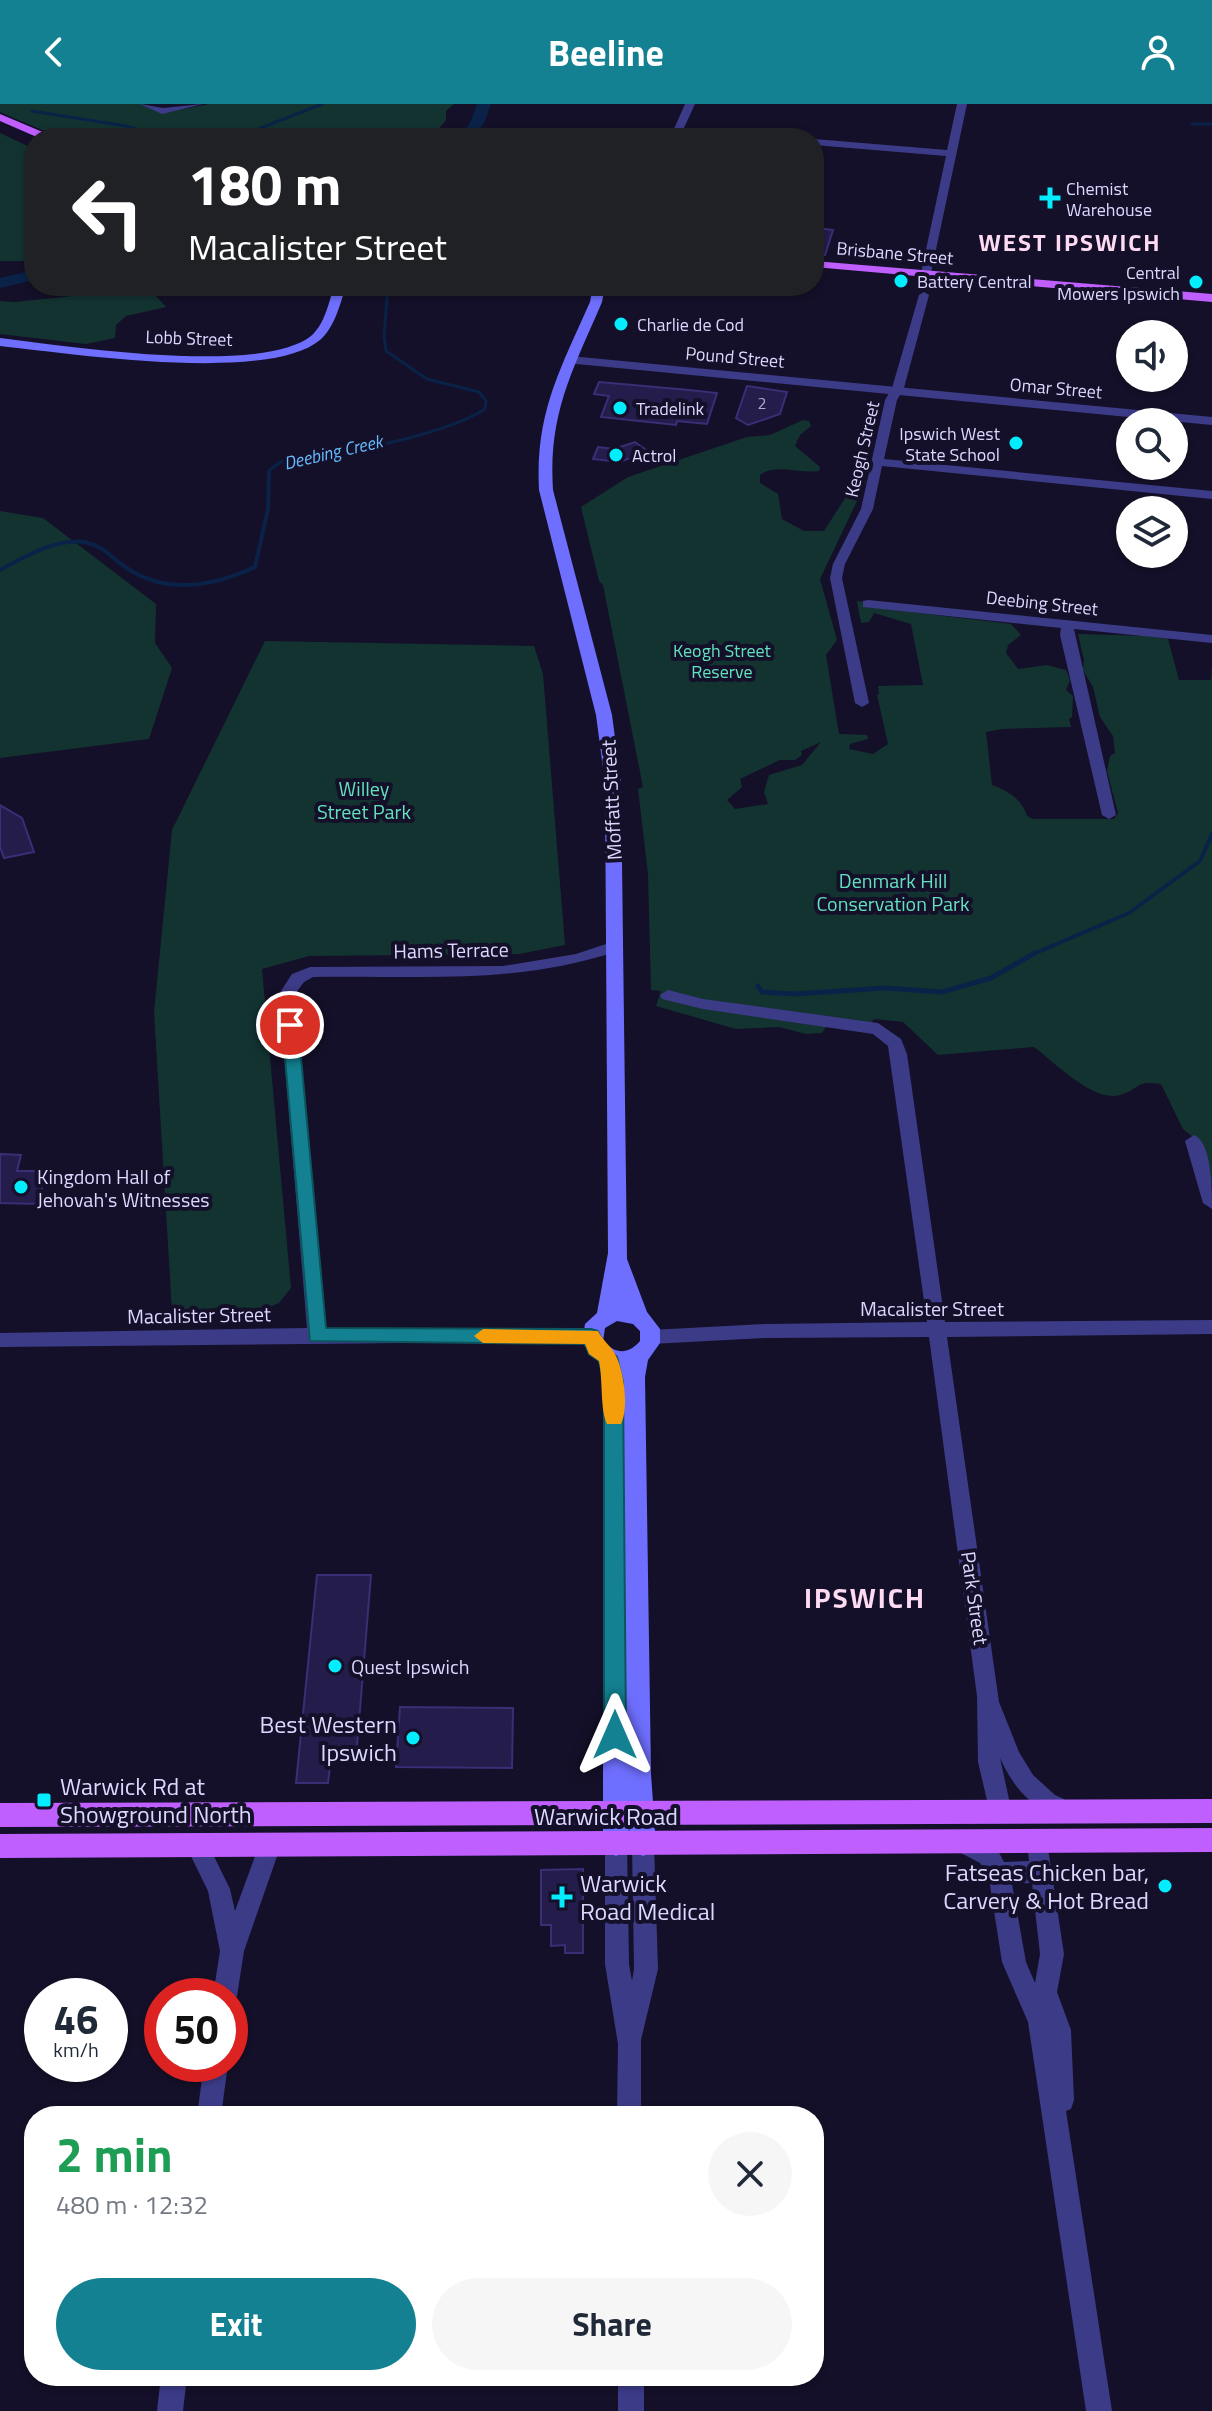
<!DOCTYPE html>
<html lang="en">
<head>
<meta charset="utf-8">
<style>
	:root { --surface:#fff; --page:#f6f6f7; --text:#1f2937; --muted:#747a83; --accent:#138191 }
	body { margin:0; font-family:"Titillium Web",sans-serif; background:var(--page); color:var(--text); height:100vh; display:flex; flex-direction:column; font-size:30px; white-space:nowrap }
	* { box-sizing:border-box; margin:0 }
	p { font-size:26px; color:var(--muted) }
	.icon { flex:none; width:44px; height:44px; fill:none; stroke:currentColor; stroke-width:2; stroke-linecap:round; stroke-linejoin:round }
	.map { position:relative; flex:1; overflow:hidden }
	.panel { position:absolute; left:24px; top:2002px; width:800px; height:280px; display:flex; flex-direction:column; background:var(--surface); border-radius:32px; box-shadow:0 2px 6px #0004 }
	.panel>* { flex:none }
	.hud { position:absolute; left:24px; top:24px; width:800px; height:168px; border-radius:32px; box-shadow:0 2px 6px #0004; background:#202124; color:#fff; overflow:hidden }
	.controls { position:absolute; left:1116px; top:216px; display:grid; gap:16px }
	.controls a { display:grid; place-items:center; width:72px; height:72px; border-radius:50%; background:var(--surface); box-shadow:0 2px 6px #0004; font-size:40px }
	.speed { position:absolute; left:24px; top:1874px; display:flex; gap:16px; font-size:40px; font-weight:700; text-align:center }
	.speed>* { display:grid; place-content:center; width:104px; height:104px; border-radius:50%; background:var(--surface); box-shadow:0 2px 6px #0004; line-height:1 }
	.speed small { font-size:20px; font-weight:400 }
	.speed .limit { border:12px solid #d22; background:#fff; color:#111 }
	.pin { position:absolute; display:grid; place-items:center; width:68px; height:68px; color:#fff; margin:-34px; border:4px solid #fff; border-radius:50%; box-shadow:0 2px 8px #0007 }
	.me { position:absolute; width:88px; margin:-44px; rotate:0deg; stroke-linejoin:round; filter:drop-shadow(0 0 6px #0008) }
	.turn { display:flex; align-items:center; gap:28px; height:168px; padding:0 32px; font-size:36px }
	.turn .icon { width:104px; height:104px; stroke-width:2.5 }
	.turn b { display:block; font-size:56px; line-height:68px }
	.round { display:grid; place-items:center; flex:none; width:84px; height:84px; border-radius:42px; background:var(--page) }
	.summary { display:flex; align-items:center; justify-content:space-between; height:136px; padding:0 32px }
	h1 { font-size:48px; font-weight:700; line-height:60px; color:#1e9e55 }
	.cta { display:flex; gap:16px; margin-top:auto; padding:16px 32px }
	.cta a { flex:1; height:92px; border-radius:48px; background:var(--accent); color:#fff; font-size:32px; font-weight:700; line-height:92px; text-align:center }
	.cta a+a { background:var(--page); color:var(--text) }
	header { display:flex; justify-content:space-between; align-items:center; height:104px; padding:0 32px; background:var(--accent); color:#fff; font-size:36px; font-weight:700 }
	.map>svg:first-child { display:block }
	.green { fill:#133331; fill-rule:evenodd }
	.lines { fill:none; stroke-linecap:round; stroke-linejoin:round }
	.stream-far2 { stroke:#0a2248; stroke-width:3 }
	.stream-far1 { stroke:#0a2248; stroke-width:4 }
	.stream { stroke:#0a2248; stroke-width:5 }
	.river { fill:#0a2248; fill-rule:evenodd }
	.building { fill:#241c4a; stroke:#3a2e76; stroke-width:2 }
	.minor { fill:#3c3b88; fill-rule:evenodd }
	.tertiary { fill:#3c3b88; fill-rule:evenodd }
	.secondary { fill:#6f6fff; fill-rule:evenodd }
	.primary { fill:#bf5fff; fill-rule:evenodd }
	.route { fill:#138191; stroke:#0c545e; stroke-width:2 }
	.slow { fill:#f59e0b }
	.poi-dot { fill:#04edff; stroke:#141029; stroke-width:3 }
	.labels { text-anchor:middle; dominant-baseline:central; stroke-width:8; stroke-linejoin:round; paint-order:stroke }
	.number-label { font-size:16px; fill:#aea9d2 }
	.far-poi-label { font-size:18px; fill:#dcd8ff; stroke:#141029; text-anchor:start }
	.far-street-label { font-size:18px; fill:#dcd8ff; stroke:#141029 }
	.far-water-label { font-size:18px; font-style:italic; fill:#66bcff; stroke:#141029 }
	.far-park-label { font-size:18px; fill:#62e1be; stroke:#141029 }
	.park-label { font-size:20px; fill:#62e1be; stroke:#141029 }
	.street-label { font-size:20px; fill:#dcd8ff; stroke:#141029 }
	.poi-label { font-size:20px; fill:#dcd8ff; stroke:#141029; text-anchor:start }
	.far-district-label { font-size:24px; font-weight:bold; letter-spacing:2px; fill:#ffdaf3; stroke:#141029 }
	.near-poi-label { font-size:24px; fill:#dcd8ff; stroke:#141029; text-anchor:end }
	.near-street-label { font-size:24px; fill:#dcd8ff; stroke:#141029 }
	.district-label { font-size:28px; font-weight:bold; letter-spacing:2px; fill:#ffdaf3; stroke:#141029 }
</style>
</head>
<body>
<header><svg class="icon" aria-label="back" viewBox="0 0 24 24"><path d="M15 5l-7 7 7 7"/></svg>Beeline<svg class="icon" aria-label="person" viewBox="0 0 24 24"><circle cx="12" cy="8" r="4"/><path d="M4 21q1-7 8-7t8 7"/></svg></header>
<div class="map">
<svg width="1212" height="2307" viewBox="0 0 1212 2307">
	<rect width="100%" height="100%" fill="#141029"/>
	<!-- green -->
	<g class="green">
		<polygon points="0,0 143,0 156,7 166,8 210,0 454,0 446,7 446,16 431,34 61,34 0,8"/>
		<polygon points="0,29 34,45 34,157 0,157"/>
		<polygon points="131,186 154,190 166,203 126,212 116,221 115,234 86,240 0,230 0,197 15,198"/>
		<path d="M 803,316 L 809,317 L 811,322 L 800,331 L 795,342 L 820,363 L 819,367 C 801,370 774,359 760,371 L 760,379 L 778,390 L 782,415 L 804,427 L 824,427 L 858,374 L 864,373 L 866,378 L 820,475 L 837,536 L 826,551 L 839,630 L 867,631 L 868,635 L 850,640 L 849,645 L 873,650 L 888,640 L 877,591 L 879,590 L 878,582 L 923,581 L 911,520 L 874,509 L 869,518 L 861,519 L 857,497 L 865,498 L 869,503 L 1011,520 L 1021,531 L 1008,541 L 1006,549 L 1018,565 L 1047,561 L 1066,566 L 1070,576 L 1066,586 L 1073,592 L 1072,613 L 1069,615 L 1071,623 L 1002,625 L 986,628 L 992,681 C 1007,686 1023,696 1027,712 L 1033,715 L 1114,715 L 1118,709 L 1107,667 L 1110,652 L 1115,649 L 1113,632 L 1100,613 L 1093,583 L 1083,566 L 1084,556 L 1078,530 L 1148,532 L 1168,535 L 1179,576 L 1211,576 L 1212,561 L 1212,1082 L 1199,1038 L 1183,1025 L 1161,980 C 1134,976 1141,985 1120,991 C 1094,999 1054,958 1034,943 L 938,951 L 903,918 L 875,915 L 867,921 L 826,923 L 822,929 L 806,930 L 779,923 L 736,925 L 656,902 L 661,887 L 651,886 L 648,770 L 638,685 L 643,683 L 603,481 L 599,477 L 581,403 L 628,373 L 747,333 L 770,331 ZM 821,638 L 802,661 L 769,671 L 764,688 L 768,700 L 735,705 L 727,696 L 742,683 L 740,675 L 780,656 L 795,656 L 802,651 L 801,647 Z"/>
		<polygon points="0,407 43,414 156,500 155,539 172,564 149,635 0,654"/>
		<polygon points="265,537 534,542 543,570 565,841 519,850 309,852 262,865 291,1184 279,1199 267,1204 172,1207 154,908 172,726"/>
	</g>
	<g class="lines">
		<!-- stream-far2 -->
		<g class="stream-far2">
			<polyline points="32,7 126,22 163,34"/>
			<polyline points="1192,20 1212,20"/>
			<polyline points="235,34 322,0"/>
			<path d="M 268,369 C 273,362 279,358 288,355 C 296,353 305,354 313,353 C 358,347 448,329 485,305 L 486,297 L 479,288 L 427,275 L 386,247 L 384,232 L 388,182"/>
		</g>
		<!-- stream-far1 -->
		<g class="stream-far1">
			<path d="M 0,466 C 24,453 60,432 88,439 C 103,442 113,455 125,463 C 166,491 212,483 255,463 L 268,405 L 269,367"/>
			<polyline points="1031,851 1129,809 1200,757 1212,730"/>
		</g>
		<!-- stream -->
		<polyline class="stream" points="758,882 762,888 795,890 885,884 942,888 991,874 1035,849"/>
		<!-- river -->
		<g class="river">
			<polygon points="477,0 491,0 484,19 473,34 459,34 470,19"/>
			<polygon points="34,166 34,176 0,184 0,174"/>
		</g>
	</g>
	<!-- building -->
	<g class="building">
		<polygon points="818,124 833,126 825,151 814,150 814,127"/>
		<polygon points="599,278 689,286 717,289 707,320 677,317 676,321 601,313 609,292 594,290"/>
		<polygon points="747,282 787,288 780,310 748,321 736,314"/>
		<polygon points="635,338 649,348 619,358 593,355 598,343 614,345"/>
		<polygon points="0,701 22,714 34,748 4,754 0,743"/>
		<polygon points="0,1050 21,1051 17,1067 46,1067 38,1100 0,1099"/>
		<polygon points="317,1471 371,1471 356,1654 331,1654 328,1679 296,1679"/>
		<polygon points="400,1603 513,1604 512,1664 396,1663"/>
		<polygon points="583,1765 583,1849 565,1849 565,1841 551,1842 551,1821 541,1821 541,1766"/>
	</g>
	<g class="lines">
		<!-- minor -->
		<g class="minor">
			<polygon points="140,0 163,4 203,0 162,10"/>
			<polygon points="685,0 695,0 683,26 758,31 763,34 681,31 680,34 670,34"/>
			<polygon points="957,0 967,0 931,169 926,172 921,169 946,52 814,41 814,35 947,46"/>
			<polygon points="924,188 929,191 904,284 897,296 884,355 1212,387 1212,395 882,362 873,405 845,460 842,474 869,599 862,603 855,599 830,474 833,460 861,405 885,296 892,284 919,191"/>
			<polygon points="868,496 1212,531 1212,539 1074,525 1116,711 1109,715 1102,711 1060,531 1061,524 863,503 863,497"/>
			<path d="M 615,837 L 623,842 L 621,846 C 513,882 423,871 313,873 L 304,878 L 295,890 L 326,1224 L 591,1225 L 598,1227 L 600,1232 L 598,1237 L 0,1243 L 0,1229 L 307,1224 L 279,890 L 292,870 L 310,863 L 503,862 L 576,850 Z"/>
			<path d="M 668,886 L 703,895 L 878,919 L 901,935 L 907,950 L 945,1218 L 1212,1216 L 1212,1230 L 947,1233 L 999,1598 L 1019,1648 L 1033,1671 L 1055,1691 L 1070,1698 L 1073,1705 L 1070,1712 L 1062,1715 C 1030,1703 1014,1684 1000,1654 L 1012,1709 L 1009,1716 L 1001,1719 L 993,1716 L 990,1709 L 978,1658 L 977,1592 L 929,1233 L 766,1234 L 651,1240 L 644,1238 L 642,1233 L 644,1228 L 651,1226 L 766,1220 L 927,1218 L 888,942 L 873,930 L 703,905 L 662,895 L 660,891 Z"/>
			<path d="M 1194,1031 C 1212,1038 1212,1087 1212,1105 L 1203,1099 L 1185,1037 Z"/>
			<path d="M 1038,1727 L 1046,1731 L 1064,1850 L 1057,1888 L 1071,1926 L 1074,1996 L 1071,2005 L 1066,2007 L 1112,2307 L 1086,2307 L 1028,1918 L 1002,1858 L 989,1775 L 980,1759 L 957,1747 L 954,1739 L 957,1731 L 965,1728 L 996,1743 L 1004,1758 L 1029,1757 L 1027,1738 L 1030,1731 ZM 1032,1779 L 1040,1850 L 1035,1879 L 1026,1858 L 1012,1780 Z"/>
			<polygon points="196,1729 204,1732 230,1785 235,1807 262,1733 270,1730 278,1733 281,1741 244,1847 237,1892 230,1902 230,1892 213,1892 220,1847 208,1787 185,1740 188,1732"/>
			<polygon points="616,1729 624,1732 627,1740 629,1860 632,1877 634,1865 632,1740 635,1732 643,1729 651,1732 654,1740 658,1865 641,1936 641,2012 617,2012 618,1940 605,1860 605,1740 608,1732"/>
			<polygon points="204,1960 228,1960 221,2012 197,2012"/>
			<polygon points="161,2272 187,2272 183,2307 157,2307"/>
			<rect x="618" y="2272" width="26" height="35"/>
		</g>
		<!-- tertiary -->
		<polygon class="tertiary" points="570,252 1212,313 1212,321 566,259 564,256"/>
		<!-- secondary -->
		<g class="secondary">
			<path d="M 334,182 L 346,182 C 340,200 335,223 320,236 C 267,280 68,249 0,242 L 0,234 C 66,242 260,272 311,232 C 325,220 329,198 334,182 Z"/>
			<path d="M 593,182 L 605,182 L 602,198 C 573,266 548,309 553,386 L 612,611 L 621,679 L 627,1155 L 647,1208 L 660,1225 L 660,1239 L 648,1256 L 645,1273 L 651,1670 L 656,1740 L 652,1748 L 643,1752 L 634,1748 L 630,1740 L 628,1695 L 629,1740 L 625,1748 L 616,1752 L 607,1748 L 603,1740 L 603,1278 L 599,1258 L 582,1239 L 585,1220 L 597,1209 L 608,1149 L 605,679 L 596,611 L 539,386 C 535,309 560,266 590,198 ZM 617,1217 L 633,1220 L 640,1227 L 640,1237 C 628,1251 615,1250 603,1237 L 605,1224 Z"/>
		</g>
		<!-- primary -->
		<g class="primary">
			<polygon points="0,10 52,32 53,34 39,34 0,17"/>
			<polygon points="814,157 1212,190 1212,198 814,163"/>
			<polygon points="1212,1695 1212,1719 0,1723 0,1699"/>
			<polygon points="1212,1724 1212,1748 0,1754 0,1730"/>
		</g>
	</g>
	<!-- route -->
	<polygon class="route" points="290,915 298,921 326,1224 591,1225 598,1227 604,1240 617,1253 623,1278 626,1631 623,1638 615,1641 608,1638 604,1631 604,1278 599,1257 589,1250 585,1240 310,1237 282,921"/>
	<!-- slow -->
	<path class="slow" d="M 483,1225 L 598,1227 C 604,1238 613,1244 616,1252 C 624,1268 629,1304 621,1320 L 607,1320 C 600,1306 603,1276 599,1257 L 589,1250 L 585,1240 L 483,1239 L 474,1232 Z"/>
	<!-- markers -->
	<g class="poi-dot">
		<path d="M1046 82h8v8h8v8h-8v8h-8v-8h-8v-8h8z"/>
		<circle cx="901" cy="177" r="8"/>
		<circle cx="1196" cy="178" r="8"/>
		<circle cx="621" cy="220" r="8"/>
		<circle cx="620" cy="304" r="8"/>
		<circle cx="1016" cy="339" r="8"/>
		<circle cx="616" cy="351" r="8"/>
		<circle cx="21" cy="1083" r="8"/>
		<circle cx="335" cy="1562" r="8"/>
		<circle cx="413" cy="1634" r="8"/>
		<rect x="36" y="1688" width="16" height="16" rx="4"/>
		<circle cx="1165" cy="1782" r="8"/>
		<path d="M558 1781h8v8h8v8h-8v8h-8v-8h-8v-8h8z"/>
	</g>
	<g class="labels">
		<!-- number labels -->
		<g class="number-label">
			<text x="762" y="299">2</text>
		</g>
		<!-- far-poi labels -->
		<g class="far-poi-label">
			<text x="1066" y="84">Chemist<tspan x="1066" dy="21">Warehouse</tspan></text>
			<text x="1180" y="168" text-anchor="end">Central<tspan x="1180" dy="21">Mowers Ipswich</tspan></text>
			<text x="917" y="177">Battery Central</text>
			<text x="637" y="220">Charlie de Cod</text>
			<text x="636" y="304">Tradelink</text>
			<text x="1000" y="329" text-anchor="end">Ipswich West<tspan x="1000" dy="21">State School</tspan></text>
			<text x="632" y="351">Actrol</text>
		</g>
		<!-- far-street labels -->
		<g class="far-street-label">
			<text transform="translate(895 149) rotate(5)">Brisbane Street</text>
			<text transform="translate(189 234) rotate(2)">Lobb Street</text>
			<text transform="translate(735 253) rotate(5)">Pound Street</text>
			<text transform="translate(1056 284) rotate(5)">Omar Street</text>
			<text transform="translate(862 345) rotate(-77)">Keogh Street</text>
			<text transform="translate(1042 499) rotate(6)">Deebing Street</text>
		</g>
		<!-- far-water labels -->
		<g class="far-water-label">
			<text transform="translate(333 348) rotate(-13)">Deebing Creek</text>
		</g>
		<!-- far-park labels -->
		<g class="far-park-label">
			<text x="722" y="546">Keogh Street<tspan x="722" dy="21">Reserve</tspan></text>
		</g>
		<!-- park labels -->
		<g class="park-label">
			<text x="364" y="684">Willey<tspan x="364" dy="23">Street Park</tspan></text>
			<text x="893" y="776">Denmark Hill<tspan x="893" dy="23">Conservation Park</tspan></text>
		</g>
		<!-- street labels -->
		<g class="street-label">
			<text transform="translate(611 696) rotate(-93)">Moffatt Street</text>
			<text transform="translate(451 846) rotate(-1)">Hams Terrace</text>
			<text x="932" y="1204">Macalister Street</text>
			<text transform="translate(199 1211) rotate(-1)">Macalister Street</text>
			<text transform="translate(975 1494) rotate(82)">Park Street</text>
		</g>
		<!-- poi labels -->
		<g class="poi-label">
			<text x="37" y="1072">Kingdom Hall of<tspan x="37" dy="23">Jehovah's Witnesses</tspan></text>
			<text x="351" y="1562">Quest Ipswich</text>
		</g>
		<!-- far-district labels -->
		<g class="far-district-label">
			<text x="1070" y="138">WEST IPSWICH</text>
		</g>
		<!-- near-poi labels -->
		<g class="near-poi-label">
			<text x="397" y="1620">Best Western<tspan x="397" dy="28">Ipswich</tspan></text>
			<text x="60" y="1682" text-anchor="start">Warwick Rd at<tspan x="60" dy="28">Showground North</tspan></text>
			<text x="1149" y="1768">Fatseas Chicken bar,<tspan x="1149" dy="28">Carvery &amp; Hot Bread</tspan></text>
			<text x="580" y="1779" text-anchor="start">Warwick<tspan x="580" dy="28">Road Medical</tspan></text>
		</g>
		<!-- near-street labels -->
		<g class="near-street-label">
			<text x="606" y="1712">Warwick Road</text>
		</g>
		<!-- district labels -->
		<g class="district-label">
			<text x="865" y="1493">IPSWICH</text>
		</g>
	</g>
</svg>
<div class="controls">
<a><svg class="icon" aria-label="sound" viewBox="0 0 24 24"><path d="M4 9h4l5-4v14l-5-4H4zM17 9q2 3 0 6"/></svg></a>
<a><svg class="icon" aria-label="search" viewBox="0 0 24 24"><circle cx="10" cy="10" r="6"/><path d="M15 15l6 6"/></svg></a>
<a><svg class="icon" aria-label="layers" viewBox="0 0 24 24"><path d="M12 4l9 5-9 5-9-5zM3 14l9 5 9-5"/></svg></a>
</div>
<div class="speed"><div>46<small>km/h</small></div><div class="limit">50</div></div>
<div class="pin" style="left:290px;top:921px;background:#d93025"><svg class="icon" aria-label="arrive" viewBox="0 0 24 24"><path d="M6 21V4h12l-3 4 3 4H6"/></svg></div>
<svg class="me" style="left:615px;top:1631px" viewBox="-20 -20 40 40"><path d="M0-17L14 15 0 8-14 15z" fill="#138191" stroke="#fff" stroke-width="4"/></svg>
<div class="hud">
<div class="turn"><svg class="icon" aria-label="left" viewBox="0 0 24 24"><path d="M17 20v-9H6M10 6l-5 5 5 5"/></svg><div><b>180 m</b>Macalister Street</div></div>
</div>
<section class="panel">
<div class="summary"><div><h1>2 min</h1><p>480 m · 12:32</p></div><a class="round"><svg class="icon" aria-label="close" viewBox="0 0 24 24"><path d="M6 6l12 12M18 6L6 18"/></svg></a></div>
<div class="cta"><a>Exit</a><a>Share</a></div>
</section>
</div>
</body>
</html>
